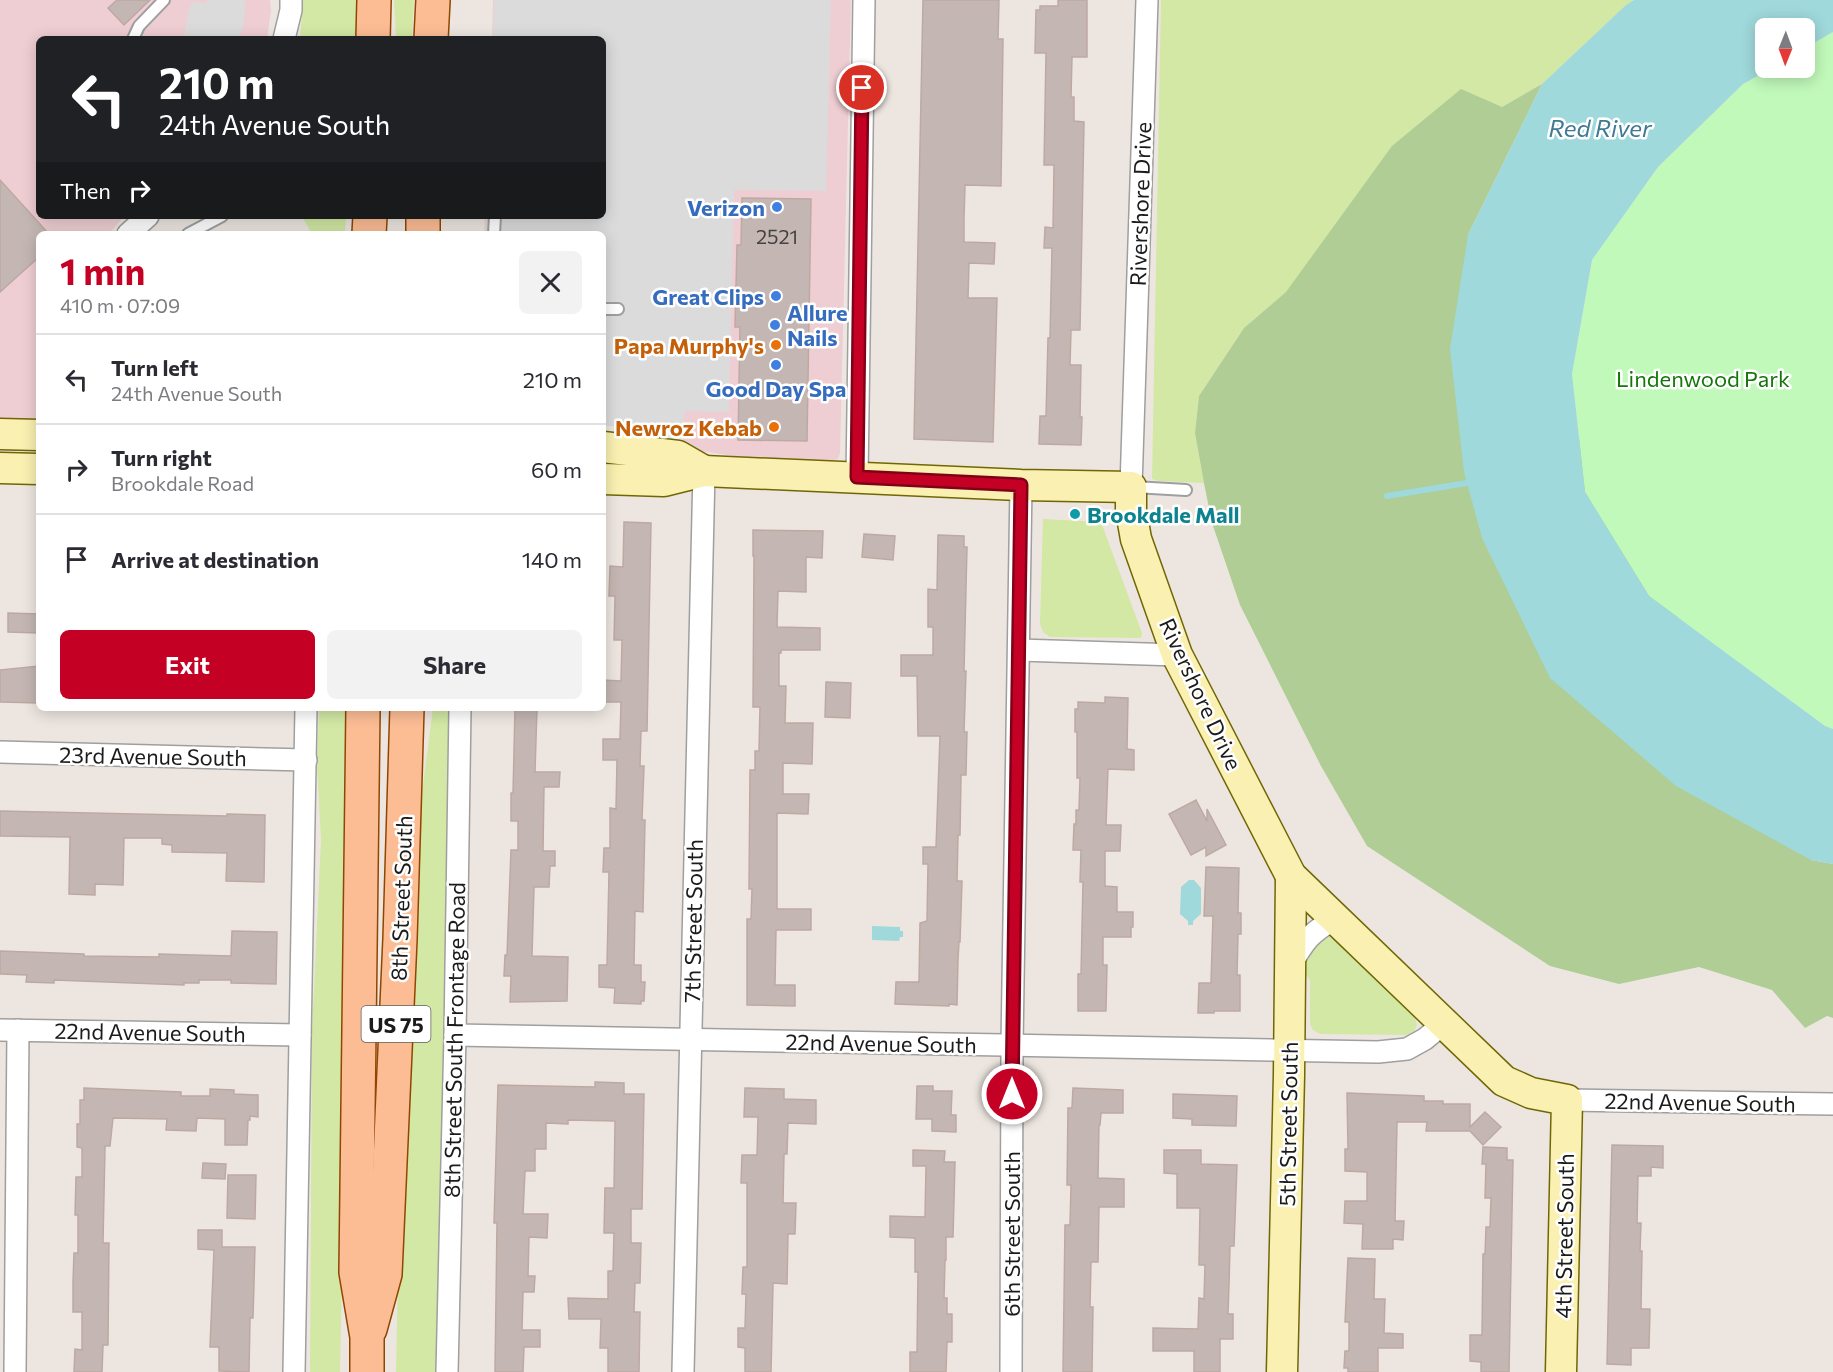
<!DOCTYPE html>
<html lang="en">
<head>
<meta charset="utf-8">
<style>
	:root { --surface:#fff; --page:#f2f2f3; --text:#2b2b33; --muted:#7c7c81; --line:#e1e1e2; --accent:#c50025 }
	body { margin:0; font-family:Commissioner,sans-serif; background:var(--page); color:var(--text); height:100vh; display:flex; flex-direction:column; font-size:22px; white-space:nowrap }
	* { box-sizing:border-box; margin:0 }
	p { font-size:20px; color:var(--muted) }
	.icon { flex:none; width:33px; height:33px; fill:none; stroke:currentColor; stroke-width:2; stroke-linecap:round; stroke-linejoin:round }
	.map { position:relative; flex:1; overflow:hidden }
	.side { position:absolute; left:36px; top:231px; width:570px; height:480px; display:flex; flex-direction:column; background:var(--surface); border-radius:9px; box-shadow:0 3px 15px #0003 }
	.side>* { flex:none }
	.guide { position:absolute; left:36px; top:36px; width:570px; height:183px; border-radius:9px; box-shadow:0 3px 15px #0003; background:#202124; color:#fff; overflow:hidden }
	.needle { width:39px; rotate:181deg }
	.controls { position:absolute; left:1755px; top:18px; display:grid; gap:12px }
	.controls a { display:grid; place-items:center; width:60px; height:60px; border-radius:9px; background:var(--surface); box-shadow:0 3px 15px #0003; font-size:30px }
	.pin { position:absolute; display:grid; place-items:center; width:51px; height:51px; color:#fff; margin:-26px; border:3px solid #fff; border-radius:50%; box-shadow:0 2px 6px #0007 }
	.me { position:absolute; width:66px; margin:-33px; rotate:0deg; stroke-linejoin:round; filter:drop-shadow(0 0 4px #0008) }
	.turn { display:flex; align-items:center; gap:21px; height:126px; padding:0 24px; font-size:27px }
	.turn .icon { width:78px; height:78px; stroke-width:2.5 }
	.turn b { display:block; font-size:42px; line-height:51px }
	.then { display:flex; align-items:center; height:57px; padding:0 24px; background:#0003; gap:12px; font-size:22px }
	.round { display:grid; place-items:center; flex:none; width:63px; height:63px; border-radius:9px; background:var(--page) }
	.overview { display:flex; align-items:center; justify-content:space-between; height:102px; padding:0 24px }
	h1 { font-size:36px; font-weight:700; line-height:45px; color:var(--accent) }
	.button { display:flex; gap:12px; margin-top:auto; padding:12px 24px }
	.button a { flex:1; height:69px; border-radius:9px; background:var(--accent); color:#fff; font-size:24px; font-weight:700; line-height:69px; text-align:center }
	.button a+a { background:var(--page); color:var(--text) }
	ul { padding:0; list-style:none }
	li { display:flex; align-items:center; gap:18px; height:90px; padding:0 24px; border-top:2px solid var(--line) }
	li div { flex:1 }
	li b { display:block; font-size:22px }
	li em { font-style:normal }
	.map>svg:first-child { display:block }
	.commercial { fill:#eeced3 }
	.grass { fill:#d2e8a4 }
	.forest { fill:#afcd94 }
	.park { fill:#c1f9ba }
	.parking { fill:#dbdbdb }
	.water { fill:#9fd9db }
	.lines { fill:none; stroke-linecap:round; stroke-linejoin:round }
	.stream { stroke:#9fd9db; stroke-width:6 }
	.building { fill:#c4b7b3; stroke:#bea9a2; stroke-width:1.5 }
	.lane-casing { stroke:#9f9f9f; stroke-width:14 }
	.street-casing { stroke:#9f9f9f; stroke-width:24 }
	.secondary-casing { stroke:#706704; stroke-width:33 }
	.primary-casing { stroke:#914600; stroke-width:36 }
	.lane { stroke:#fff; stroke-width:10 }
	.street { stroke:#fff; stroke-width:21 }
	.secondary { stroke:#f9f0b1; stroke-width:30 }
	.primary { stroke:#fcbd95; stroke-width:33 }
	.route-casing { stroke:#800018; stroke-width:15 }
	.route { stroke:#c50025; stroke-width:10 }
	.shop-dot { fill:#3f7fe0; stroke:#fff; stroke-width:2 }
	.food-dot { fill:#e8710a; stroke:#fff; stroke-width:2 }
	.culture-dot { fill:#0f9aa8; stroke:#fff; stroke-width:2 }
	.labels { text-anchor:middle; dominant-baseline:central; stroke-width:5; stroke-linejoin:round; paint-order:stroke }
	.number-label { font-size:20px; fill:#454241 }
	.shield { fill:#fff; stroke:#5f5f5f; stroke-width:1.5 }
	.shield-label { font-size:21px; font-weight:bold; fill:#1b1b1b }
	.street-label { font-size:22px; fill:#1b1b1b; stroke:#fff }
	.shop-label { font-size:22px; font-weight:bold; fill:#366cbe; stroke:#fff; text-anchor:end }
	.food-label { font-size:22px; font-weight:bold; fill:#c56008; stroke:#fff; text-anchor:end }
	.park-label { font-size:22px; fill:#15770a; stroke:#fff }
	.culture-label { font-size:22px; font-weight:bold; fill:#0d838f; stroke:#fff; text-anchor:start }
	.water-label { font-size:24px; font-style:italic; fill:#407993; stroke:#fff }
</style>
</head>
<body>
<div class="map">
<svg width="1833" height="1372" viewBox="0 0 1833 1372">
	<rect width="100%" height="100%" fill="#ede6e0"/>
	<!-- commercial -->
	<g class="commercial">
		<polygon points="0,0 270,0 271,11 267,39 39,39 39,216 124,216 109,234 39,234 39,423 0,424"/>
		<polygon points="493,0 851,0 840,453 838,459 831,461 740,457 682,448 683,427 607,426 603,424 603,234 484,234 485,216 603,216 603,39 492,39"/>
	</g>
	<!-- grass -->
	<g class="grass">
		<polygon points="303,0 361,0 360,39 300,39"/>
		<polygon points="394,0 414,0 412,39 396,39"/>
		<polygon points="1161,0 1634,0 1626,5 1542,84 1502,107 1244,328 1199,396 1195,433 1204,483 1159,481 1152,479"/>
		<polygon points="304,216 346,216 345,234 312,234 304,220"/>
		<polygon points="1043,519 1101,522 1142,633 1141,638 1050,637 1043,632 1040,624"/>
		<polygon points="319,708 349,708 350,880 340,1372 310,1372 312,1031 321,840 317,765"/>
		<polygon points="433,708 450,708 438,1372 396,1372 398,1269 416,871 423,785"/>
		<polygon points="1326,934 1332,938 1415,1017 1417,1025 1414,1031 1407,1035 1320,1034 1313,1030 1310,1024 1310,980 1301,970 1301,956"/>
	</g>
	<!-- forest -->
	<polygon class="forest" points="1542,84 1468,235 1811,860 1833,864 1833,1018 1827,1016 1805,1028 1772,990 1699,967 1619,984 1550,966 1367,846 1321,766 1240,605 1212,523 1204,483 1195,433 1199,396 1244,328 1286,292 1392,146 1461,89 1502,107"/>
	<!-- park -->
	<polygon class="park" points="1833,32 1833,729 1825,726 1649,596 1585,492 1572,374 1592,260 1658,167 1743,84 1772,68 1804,68 1805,48"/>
	<!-- parking -->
	<g class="parking">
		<polygon points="207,0 245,0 244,23 239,39 183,39 191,2 206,3"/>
		<polygon points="494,0 831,0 826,191 734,190 729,412 685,411 683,427 607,426 603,424 603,234 486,232 486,216 603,216 603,39 493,39"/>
	</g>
	<!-- water -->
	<g class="water">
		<polygon points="1634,0 1833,0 1833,32 1805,48 1804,28 1766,28 1766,68 1772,68 1743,84 1658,167 1592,260 1572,374 1585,492 1649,596 1825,726 1833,729 1833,864 1811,860 1676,786 1550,678 1482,538 1464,472 1450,349 1468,235 1542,84 1626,5"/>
		<polygon points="1189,880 1194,880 1201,888 1201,914 1193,921 1193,925 1188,925 1188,921 1180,914 1181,887"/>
		<polygon points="872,926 900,927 900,931 903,931 903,937 900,937 899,941 872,940"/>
	</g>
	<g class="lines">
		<!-- stream -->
		<polyline class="stream" points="1387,496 1473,482"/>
	</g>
	<!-- building -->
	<g class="building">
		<polygon points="117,0 150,0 124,25 108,8"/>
		<polygon points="923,0 999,0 998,39 1003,39 1001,186 965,185 964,218 964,242 995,243 994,264 969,263 968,298 997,298 993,442 914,439"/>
		<polygon points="1058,0 1087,0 1087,57 1072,57 1071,97 1074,97 1074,121 1084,122 1080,330 1071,330 1070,365 1081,365 1080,417 1082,417 1081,445 1039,444 1040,416 1046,416 1048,338 1050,338 1052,248 1044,248 1045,227 1053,228 1054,165 1044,165 1046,53 1035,53 1036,10 1040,10 1040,6 1058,6"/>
		<polygon points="0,180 49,234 39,234 39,257 0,292"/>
		<polygon points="742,198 811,199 807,441 738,440 740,327 735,327 737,245 741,245"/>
		<polygon points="624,522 651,523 647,731 641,731 640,766 644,766 642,820 645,820 643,912 635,911 634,965 641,965 641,982 645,982 644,1001 641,1001 641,1004 614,1003 615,988 599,987 599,965 607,965 609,872 603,872 604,848 610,848 610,808 616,809 617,760 603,760 603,739 620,739 621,702 603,702 603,680 621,681 622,640 614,640 615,596 609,596 610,566 623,567"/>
		<polygon points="753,530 823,531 822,558 806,557 806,592 778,591 777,627 820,628 820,650 781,650 781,653 779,653 779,686 786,686 785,723 813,723 812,764 783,763 783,794 809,794 808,814 777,813 777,909 811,909 811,930 776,930 775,985 795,985 795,1006 747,1005 747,919 751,919 752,889 749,889 750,770 755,770 755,751 759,751 760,707 753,707 754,556 753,556"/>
		<polygon points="864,534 895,536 893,560 862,557"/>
		<polygon points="938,535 964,536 964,547 967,547 964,671 966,671 964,732 967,732 966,775 961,775 960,835 958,835 957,881 962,881 960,942 959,942 958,959 957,1005 949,1004 949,1006 895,1004 896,982 919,982 920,923 927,921 928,864 923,864 923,847 936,847 940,736 918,736 917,676 901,676 901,655 933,655 933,627 928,627 928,589 937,590"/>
		<polygon points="8,613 39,614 39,633 8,632"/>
		<polygon points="39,666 39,703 0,702 0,670"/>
		<polygon points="826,682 851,683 850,718 825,717"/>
		<polygon points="1105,697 1128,698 1127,749 1134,750 1134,770 1108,769 1106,825 1121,825 1120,851 1105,851 1105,886 1117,887 1117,912 1133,912 1133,927 1131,927 1131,937 1103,937 1103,965 1107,965 1106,1011 1078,1011 1078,974 1081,974 1083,882 1080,882 1081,850 1073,850 1074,824 1076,824 1076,810 1079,810 1080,778 1077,778 1077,732 1075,732 1075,709 1078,709 1078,702 1105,703"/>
		<polygon points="515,708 537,708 535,772 560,772 559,787 544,787 543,851 555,851 555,866 550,866 549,887 534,887 532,956 568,957 567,1001 510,1002 511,976 504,976 505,955 507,955 511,850 518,850 518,821 511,821 511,793 513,793"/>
		<polygon points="1196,800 1207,821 1207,809 1226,845 1206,856 1206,847 1191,855 1169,814"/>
		<polygon points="0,811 227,816 227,814 265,815 264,882 226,881 227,853 172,852 172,845 162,844 162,838 124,838 123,885 95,884 95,895 69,894 70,837 0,836"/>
		<polygon points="1206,867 1239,868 1238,913 1241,913 1241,934 1238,934 1237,975 1240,975 1240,1011 1214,1011 1214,1013 1198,1013 1199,983 1211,983 1213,916 1204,916"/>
		<polygon points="232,931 277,932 276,984 231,983 231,980 199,980 199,983 184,983 184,985 54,980 54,983 26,982 27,975 0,974 0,951 84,954 84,956 159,957 159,954 231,956"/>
		<polygon points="595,1082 624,1083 624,1094 644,1094 642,1209 631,1209 631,1243 641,1243 640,1283 635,1283 634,1312 640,1312 639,1372 608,1372 608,1348 600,1348 601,1319 569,1319 568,1298 608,1299 608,1271 613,1271 614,1233 604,1233 605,1188 614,1188 615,1121 568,1120 568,1124 546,1123 546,1149 535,1149 535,1171 525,1171 523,1214 548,1214 547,1238 529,1237 528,1276 535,1276 534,1292 523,1292 522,1330 540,1330 540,1347 524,1347 523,1372 495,1372 497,1223 494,1223 498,1085 595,1087"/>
		<polygon points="917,1086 933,1086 933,1091 952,1091 951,1115 956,1115 956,1132 932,1131 932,1119 916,1119"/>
		<polygon points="84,1088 181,1092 181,1096 210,1096 210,1089 234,1090 234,1094 258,1095 258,1117 250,1116 250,1120 248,1120 247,1145 225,1145 225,1119 197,1118 196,1131 166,1130 167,1119 113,1118 110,1146 105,1146 103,1243 109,1243 108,1345 103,1345 102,1372 74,1372 75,1349 82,1350 82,1312 73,1312 73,1282 74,1253 78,1253 78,1215 75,1215 76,1177 82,1177 82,1148 77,1147 77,1124 80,1124 80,1100 84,1100"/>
		<polygon points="745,1088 784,1089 784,1099 816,1100 816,1124 788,1123 787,1154 784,1154 783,1203 796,1203 795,1234 788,1234 787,1284 773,1283 771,1372 745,1372 745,1348 738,1347 738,1328 745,1328 746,1294 742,1294 743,1267 747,1267 747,1183 741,1183 742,1155 757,1155 758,1117 744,1117"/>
		<polygon points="1073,1088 1123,1090 1123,1113 1101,1113 1100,1125 1099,1125 1098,1178 1124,1179 1124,1207 1099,1207 1098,1262 1091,1262 1090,1307 1093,1307 1092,1372 1063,1372 1065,1225 1070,1225 1071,1185 1067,1185 1068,1108 1072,1108"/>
		<polygon points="1347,1093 1424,1096 1424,1101 1443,1101 1443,1104 1470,1104 1470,1127 1485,1112 1501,1127 1483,1145 1470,1131 1426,1131 1427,1122 1397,1122 1395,1221 1404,1221 1403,1240 1393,1239 1393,1249 1362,1249 1363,1224 1344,1223 1345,1201 1367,1201 1367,1172 1345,1171 1345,1149 1348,1149"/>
		<polygon points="1173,1094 1237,1096 1236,1126 1192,1125 1192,1119 1173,1118"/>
		<polygon points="1612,1145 1663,1146 1663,1168 1651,1167 1651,1176 1638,1176 1637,1223 1641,1223 1640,1251 1642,1251 1641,1309 1650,1309 1649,1348 1631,1348 1631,1365 1607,1364"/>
		<polygon points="1483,1147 1507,1148 1507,1160 1513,1160 1509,1372 1481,1372 1481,1362 1470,1361 1470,1335 1482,1335 1483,1254 1485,1254 1486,1227 1490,1227 1491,1198 1485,1198 1486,1164 1482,1164"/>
		<polygon points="913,1150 945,1151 944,1162 955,1162 953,1237 946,1237 946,1260 945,1260 944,1298 947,1298 947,1314 952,1314 952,1342 947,1342 946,1372 910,1372 910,1352 917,1352 918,1272 915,1272 915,1238 890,1237 890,1216 925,1217 926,1166 913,1166"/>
		<polygon points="1164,1150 1201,1150 1201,1164 1237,1165 1234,1246 1230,1246 1229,1285 1228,1314 1233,1314 1233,1339 1220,1339 1220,1372 1194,1372 1194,1351 1153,1351 1153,1328 1198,1329 1199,1298 1204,1299 1205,1265 1199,1265 1200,1208 1177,1208 1177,1174 1164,1173"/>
		<polygon points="203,1163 226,1164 225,1179 202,1178"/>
		<polygon points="228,1175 256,1175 255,1219 227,1218"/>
		<polygon points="198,1230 222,1230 222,1247 255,1247 253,1318 250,1318 249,1372 219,1371 219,1347 210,1347 214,1250 198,1249"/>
		<polygon points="1348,1258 1375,1259 1374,1299 1385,1299 1384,1333 1403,1334 1403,1348 1378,1348 1378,1372 1348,1372 1348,1368 1344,1368 1345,1351 1349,1351 1349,1322 1345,1322"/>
	</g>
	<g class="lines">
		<defs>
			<g id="lane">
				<polyline points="133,39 139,26 164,0"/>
				<polyline points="188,234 222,216"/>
				<polyline points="494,234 495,216"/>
				<polyline points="603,309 618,309"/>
				<polyline points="1134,487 1186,490"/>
			</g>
			<g id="street">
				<polyline points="284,39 291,10 291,0"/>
				<polyline points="128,234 148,216"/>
				<polyline points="857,477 864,0"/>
				<polyline points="1131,487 1147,0"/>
				<polyline points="1019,650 1177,655"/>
				<polyline points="0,752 306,760"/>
				<path d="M 1291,965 C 1304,941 1311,932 1335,919"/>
				<polyline points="0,1030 300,1035"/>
				<polyline points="455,1035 1378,1052 1407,1049 1425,1039 1443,1024"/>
				<polyline points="1567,1100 1833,1104"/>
				<polyline points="15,1372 18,1030"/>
				<polyline points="294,1372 306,708"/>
				<polyline points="447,1372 455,1035 460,708"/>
				<polyline points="683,1372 704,471"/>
				<polyline points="1011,1372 1012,1045 1021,485"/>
			</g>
			<g id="secondary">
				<polyline points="0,434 39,435"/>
				<polyline points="603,447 678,456 704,471"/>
				<polyline points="0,468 39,469"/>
				<polyline points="603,479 664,481 704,471 1021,485 1131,487 1131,511 1136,539 1177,655 1291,876 1504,1081 1531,1093 1567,1100 1561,1372"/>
				<polyline points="1282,1372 1289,1075 1291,876"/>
			</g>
			<g id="primary">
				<polyline points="373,39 374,0"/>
				<polyline points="431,39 433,0"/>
				<polyline points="369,234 370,216"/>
				<polyline points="423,234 423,216"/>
				<polyline points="363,708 356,1272 367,1337 367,1372"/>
				<polyline points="370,1329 385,1274 400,939 407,708"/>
			</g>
		</defs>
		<!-- lane casing -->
		<use href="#lane" class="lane-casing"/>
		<!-- street casing -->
		<use href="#street" class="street-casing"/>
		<!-- secondary casing -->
		<use href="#secondary" class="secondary-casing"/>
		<!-- primary casing -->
		<use href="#primary" class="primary-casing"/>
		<!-- lane -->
		<use href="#lane" class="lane"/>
		<!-- street -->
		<use href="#street" class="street"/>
		<!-- secondary -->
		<use href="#secondary" class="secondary"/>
		<!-- primary -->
		<use href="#primary" class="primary"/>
	</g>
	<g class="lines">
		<defs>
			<polyline id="route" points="862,88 857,477 1021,485 1012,1094"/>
		</defs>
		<!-- route casing -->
		<use href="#route" class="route-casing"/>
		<!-- route -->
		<use href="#route" class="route"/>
	</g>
	<!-- markers -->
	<g class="shop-dot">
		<circle cx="777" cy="207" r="6"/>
		<circle cx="776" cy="296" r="6"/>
		<circle cx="775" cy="325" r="6"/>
		<circle cx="776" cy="365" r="6"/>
	</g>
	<g class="food-dot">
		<circle cx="776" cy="345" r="6"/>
		<circle cx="774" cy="427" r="6"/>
	</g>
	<circle class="culture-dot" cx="1075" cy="514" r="6"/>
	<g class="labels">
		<!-- number labels -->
		<g class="number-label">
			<text x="777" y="236">2521</text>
		</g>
		<!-- shield labels -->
		<rect class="shield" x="361.5" y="1006" width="69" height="36" rx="4.5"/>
		<g class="shield-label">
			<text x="396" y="1024">US 75</text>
		</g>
		<!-- street labels -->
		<g class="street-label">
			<text transform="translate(1140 204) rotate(-88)">Rivershore Drive</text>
			<text transform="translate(1201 694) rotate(65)">Rivershore Drive</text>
			<text transform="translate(153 756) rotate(1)">23rd Avenue South</text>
			<text transform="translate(401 898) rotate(-88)">8th Street South</text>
			<text transform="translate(693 921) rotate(-89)">7th Street South</text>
			<text transform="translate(150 1032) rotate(1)">22nd Avenue South</text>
			<text transform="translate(454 1040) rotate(-89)">8th Street South Frontage Road</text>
			<text transform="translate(881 1043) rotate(1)">22nd Avenue South</text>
			<text transform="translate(1700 1102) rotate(1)">22nd Avenue South</text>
			<text transform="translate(1288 1124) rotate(-89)">5th Street South</text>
			<text transform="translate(1011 1234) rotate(-90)">6th Street South</text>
			<text transform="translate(1564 1236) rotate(-89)">4th Street South</text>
		</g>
		<!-- shop labels -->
		<g class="shop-label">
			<text x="765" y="207">Verizon</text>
			<text x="764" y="296">Great Clips</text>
			<text x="787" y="312" text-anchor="start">Allure<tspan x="787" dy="25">Nails</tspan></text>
			<text x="776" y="388" text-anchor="middle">Good Day Spa</text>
		</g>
		<!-- food labels -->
		<g class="food-label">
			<text x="764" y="345">Papa Murphy's</text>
			<text x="762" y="427">Newroz Kebab</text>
		</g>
		<!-- park labels -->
		<g class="park-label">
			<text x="1703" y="378">Lindenwood Park</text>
		</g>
		<!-- culture labels -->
		<g class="culture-label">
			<text x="1087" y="514">Brookdale Mall</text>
		</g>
		<!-- water labels -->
		<g class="water-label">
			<text x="1600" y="127">Red River</text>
		</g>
	</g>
</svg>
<div class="controls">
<a><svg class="needle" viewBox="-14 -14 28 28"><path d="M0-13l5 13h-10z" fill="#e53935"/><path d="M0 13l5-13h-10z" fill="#7c7c81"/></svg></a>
</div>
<div class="pin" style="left:862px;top:88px;background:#d93025"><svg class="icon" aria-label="arrive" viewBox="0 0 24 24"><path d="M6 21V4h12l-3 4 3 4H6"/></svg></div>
<svg class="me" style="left:1012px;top:1094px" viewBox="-20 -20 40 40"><circle r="17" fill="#c50025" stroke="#fff" stroke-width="3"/><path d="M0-11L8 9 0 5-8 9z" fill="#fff"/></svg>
<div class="guide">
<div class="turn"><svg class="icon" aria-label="left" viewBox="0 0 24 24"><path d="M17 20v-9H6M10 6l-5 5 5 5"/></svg><div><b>210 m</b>24th Avenue South</div></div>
<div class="then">Then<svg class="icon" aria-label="right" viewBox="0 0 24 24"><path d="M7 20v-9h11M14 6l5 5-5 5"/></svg></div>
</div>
<section class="side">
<div class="overview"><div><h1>1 min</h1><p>410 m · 07:09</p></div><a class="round"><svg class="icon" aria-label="close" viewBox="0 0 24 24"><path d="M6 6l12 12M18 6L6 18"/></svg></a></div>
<ul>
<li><svg class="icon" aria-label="left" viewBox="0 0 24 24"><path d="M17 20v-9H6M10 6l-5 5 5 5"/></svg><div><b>Turn left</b><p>24th Avenue South</p></div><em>210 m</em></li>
<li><svg class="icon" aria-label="right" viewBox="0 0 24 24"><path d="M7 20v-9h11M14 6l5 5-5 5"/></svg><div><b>Turn right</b><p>Brookdale Road</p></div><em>60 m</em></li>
<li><svg class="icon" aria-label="arrive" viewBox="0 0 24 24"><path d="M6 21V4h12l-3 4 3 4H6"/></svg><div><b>Arrive at destination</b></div><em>140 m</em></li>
</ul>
<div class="button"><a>Exit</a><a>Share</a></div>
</section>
</div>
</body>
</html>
